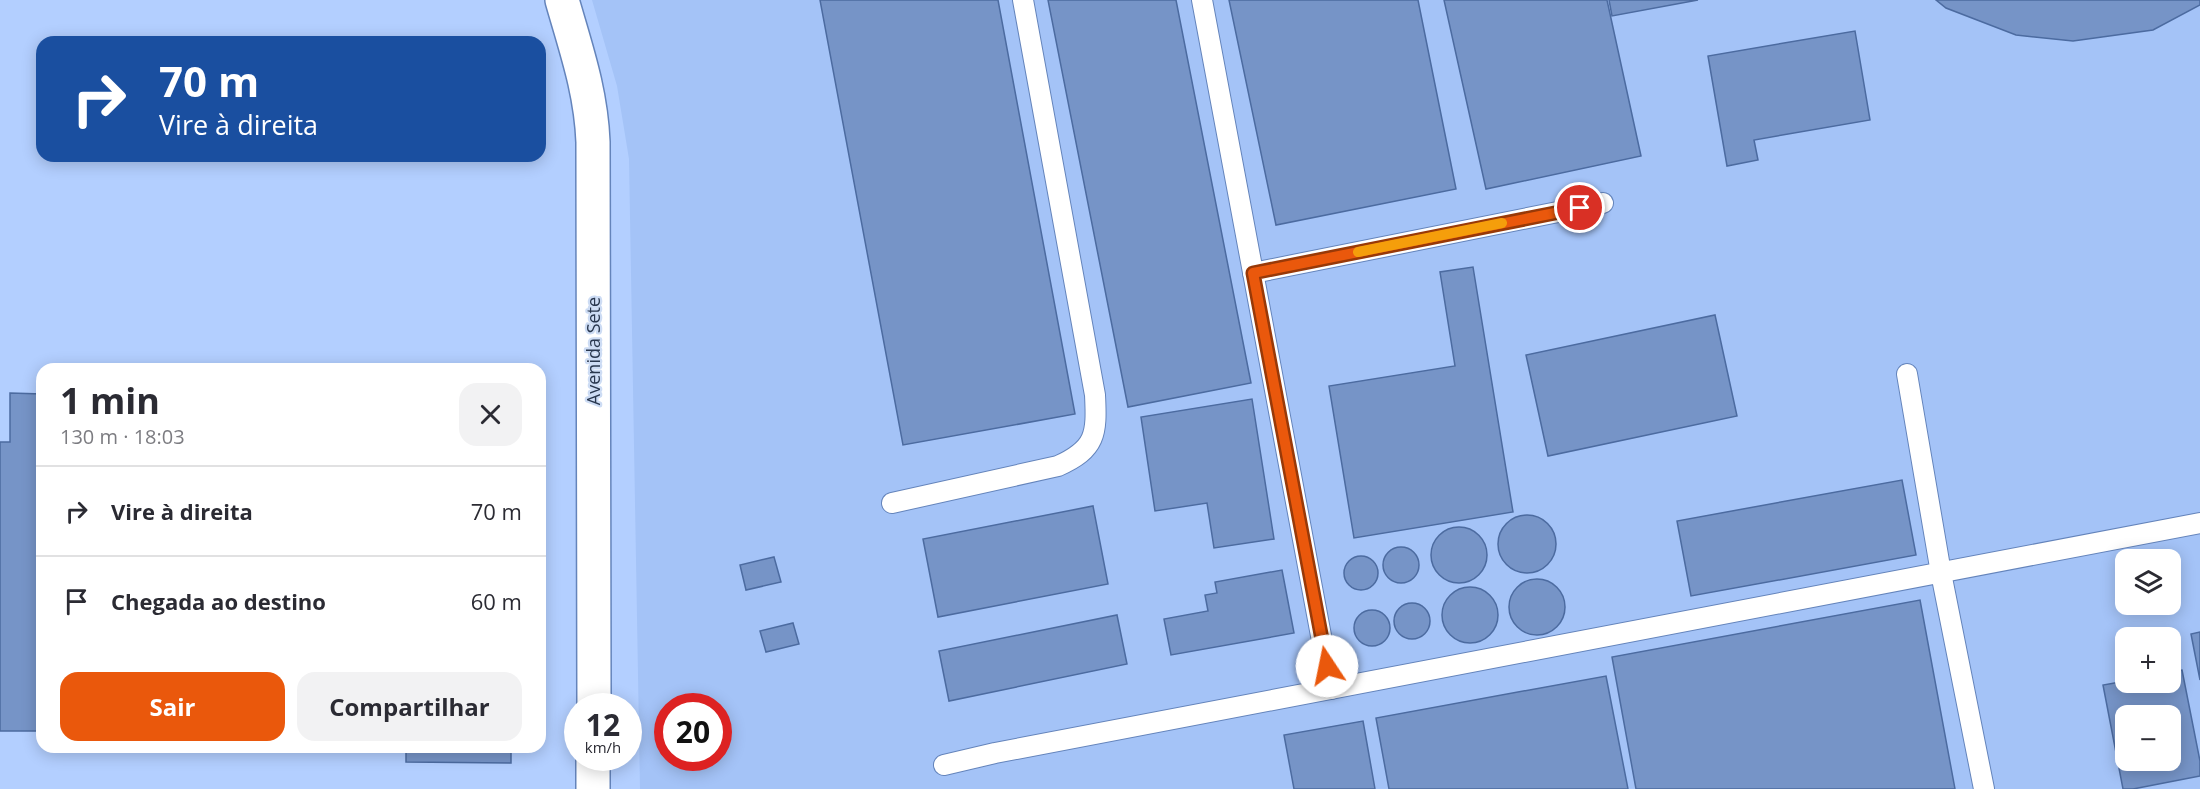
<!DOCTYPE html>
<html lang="pt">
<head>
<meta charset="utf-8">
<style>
	:root { --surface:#fff; --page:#f2f2f3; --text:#2b2b33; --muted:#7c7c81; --line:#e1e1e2; --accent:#ea580c }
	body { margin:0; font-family:"Open Sans",sans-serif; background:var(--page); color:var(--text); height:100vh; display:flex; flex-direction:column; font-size:22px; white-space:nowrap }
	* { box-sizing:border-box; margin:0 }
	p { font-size:20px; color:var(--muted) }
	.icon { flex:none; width:33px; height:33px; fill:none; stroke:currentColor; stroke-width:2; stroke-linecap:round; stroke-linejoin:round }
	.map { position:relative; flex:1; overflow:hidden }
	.drawer { position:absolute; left:36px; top:363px; width:510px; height:390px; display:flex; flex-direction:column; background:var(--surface); border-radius:18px; box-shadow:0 3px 15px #0003 }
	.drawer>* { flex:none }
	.top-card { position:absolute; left:36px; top:36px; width:510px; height:126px; border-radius:18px; box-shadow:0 3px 15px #0003; background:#1a4fa0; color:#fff; overflow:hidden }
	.fabs { position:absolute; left:2115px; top:549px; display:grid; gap:12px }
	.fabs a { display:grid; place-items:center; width:66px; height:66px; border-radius:12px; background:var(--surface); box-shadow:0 3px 15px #0003; font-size:30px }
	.speed { position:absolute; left:564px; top:693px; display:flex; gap:12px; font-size:30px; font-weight:700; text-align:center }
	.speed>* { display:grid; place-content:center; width:78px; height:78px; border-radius:50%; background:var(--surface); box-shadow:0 3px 15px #0003; line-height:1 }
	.speed small { font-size:15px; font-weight:400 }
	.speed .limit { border:9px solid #d22; background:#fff; color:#111 }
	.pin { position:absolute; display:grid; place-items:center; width:51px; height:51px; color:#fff; margin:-26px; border:3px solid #fff; border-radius:50%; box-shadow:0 2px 6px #0007 }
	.me { position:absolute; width:66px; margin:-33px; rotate:349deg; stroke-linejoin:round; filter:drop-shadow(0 0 4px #0008) }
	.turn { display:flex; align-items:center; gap:21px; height:126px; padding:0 24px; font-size:27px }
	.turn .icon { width:78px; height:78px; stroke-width:2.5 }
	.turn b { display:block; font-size:42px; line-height:51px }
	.round { display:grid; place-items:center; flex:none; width:63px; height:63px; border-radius:18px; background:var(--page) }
	.head { display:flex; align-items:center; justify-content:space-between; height:102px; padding:0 24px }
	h1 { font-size:36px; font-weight:700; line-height:45px }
	.cta { display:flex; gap:12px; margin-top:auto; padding:12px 24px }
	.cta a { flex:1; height:69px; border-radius:18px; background:var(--accent); color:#fff; font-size:24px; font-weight:700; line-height:69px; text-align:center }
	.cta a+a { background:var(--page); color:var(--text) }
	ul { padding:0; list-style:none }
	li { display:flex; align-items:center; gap:18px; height:90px; padding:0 24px; border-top:2px solid var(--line) }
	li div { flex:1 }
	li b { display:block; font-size:22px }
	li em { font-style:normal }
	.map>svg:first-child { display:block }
	.built { fill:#a4c3f7; fill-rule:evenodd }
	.building { fill:#7694c7; stroke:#4c6ba0; stroke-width:1.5; fill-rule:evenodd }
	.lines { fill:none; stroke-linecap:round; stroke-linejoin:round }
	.service-casing { stroke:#6484bb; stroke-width:22 }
	.tertiary-casing { stroke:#6484bb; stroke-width:36 }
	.service { stroke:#fff; stroke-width:20 }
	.tertiary { stroke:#fff; stroke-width:33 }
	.route-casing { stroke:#983908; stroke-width:15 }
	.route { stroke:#ea580c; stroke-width:10 }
	.slow { stroke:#f59e0b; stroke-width:10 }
	.labels { text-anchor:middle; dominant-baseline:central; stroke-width:4.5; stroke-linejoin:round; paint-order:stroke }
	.street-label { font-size:18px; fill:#29374e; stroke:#cddcf4 }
</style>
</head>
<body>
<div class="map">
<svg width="2200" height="789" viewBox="0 0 2200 789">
	<rect width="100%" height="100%" fill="#b3cfff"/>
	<!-- built -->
	<path class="built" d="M 592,0 L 2200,0 L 2200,789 L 640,789 L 629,159 L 617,86 ZM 2126,560 L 2170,560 L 2170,604 L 2126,604 ZM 2126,638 L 2170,638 L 2170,682 L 2126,682 ZM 668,706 L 718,706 L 718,758 L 668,758 ZM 2126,716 L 2170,716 L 2170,760 L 2126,760 Z"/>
	<!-- building -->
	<g class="building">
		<polygon points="820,0 998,0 1075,414 903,445"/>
		<polygon points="1048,0 1176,0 1251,383 1128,407"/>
		<polygon points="1229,0 1418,0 1456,189 1276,225"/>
		<polygon points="1444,0 1607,0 1641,156 1486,189"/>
		<polygon points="1609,0 1698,0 1612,16"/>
		<polygon points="1936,0 2200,0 2200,5 2153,30 2073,41 2016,35 1946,8"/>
		<polygon points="1855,31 1870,120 1754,140 1758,160 1727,166 1708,56"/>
		<polygon points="1473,267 1513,512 1354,538 1329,386 1455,366 1440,272"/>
		<polygon points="1715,315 1737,416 1548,456 1526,355"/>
		<polygon points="10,393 42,394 42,731 0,731 0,442 10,442"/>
		<polygon points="1252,399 1274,539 1214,548 1207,503 1155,511 1141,417"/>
		<polygon points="1902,480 1916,555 1691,596 1677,521"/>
		<polygon points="1093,506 1108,584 938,617 923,539"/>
		<circle cx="1527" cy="544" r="29"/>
		<circle cx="1459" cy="555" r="28"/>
		<circle cx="1401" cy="565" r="18"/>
		<circle cx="1361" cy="573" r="17"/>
		<polygon points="774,557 781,582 746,590 740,565"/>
		<polygon points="1282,570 1294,633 1171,655 1164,619 1208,611 1205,595 1217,593 1215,582"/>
		<circle cx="1537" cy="607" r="28"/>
		<circle cx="1470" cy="615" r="28"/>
		<polygon points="1920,600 1955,789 1636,789 1612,657"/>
		<circle cx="1412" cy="621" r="18"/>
		<circle cx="1372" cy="628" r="18"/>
		<polygon points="1117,615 1127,664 949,701 939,651"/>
		<polygon points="793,623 799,644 766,652 760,631"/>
		<polygon points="2200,632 2200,680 2191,634"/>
		<path d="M 2182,670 L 2200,761 L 2200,776 L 2133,789 L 2123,789 L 2103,685 L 2126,681 L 2126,682 L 2170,682 L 2170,672 ZM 2126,716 L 2170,716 L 2170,760 L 2126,760 Z"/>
		<polygon points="1606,676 1628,789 1389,789 1376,718"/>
		<polygon points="1363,721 1375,789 1294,789 1284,735"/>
		<polygon points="406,747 511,747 511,763 406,762"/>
	</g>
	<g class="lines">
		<defs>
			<g id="service">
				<polyline points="1202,0 1331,689"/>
				<polyline points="1253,273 1603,203"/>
				<polyline points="1907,374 1941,573 1984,789"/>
				<path d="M 892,503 L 1058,466 C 1096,449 1097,434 1095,395 L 1023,0"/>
				<polyline points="944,765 995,753 2200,523"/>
			</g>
			<g id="tertiary">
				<path d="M 562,0 C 576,49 591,91 593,142 L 594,706"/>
				<polyline points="593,789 593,758"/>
			</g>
		</defs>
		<!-- service casing -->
		<use href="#service" class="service-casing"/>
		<!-- tertiary casing -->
		<use href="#tertiary" class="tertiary-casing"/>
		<!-- service -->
		<use href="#service" class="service"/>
		<!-- tertiary -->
		<use href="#tertiary" class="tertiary"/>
	</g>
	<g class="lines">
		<defs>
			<polyline id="route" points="1327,666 1253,273 1580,208"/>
		</defs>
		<!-- route casing -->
		<use href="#route" class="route-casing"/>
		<!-- route -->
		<use href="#route" class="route"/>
		<!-- slow -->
		<polyline class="slow" points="1358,252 1502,223"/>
	</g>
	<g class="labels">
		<!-- street labels -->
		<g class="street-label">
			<text transform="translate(593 351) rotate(-90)">Avenida Sete</text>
		</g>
	</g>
</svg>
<div class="fabs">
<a><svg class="icon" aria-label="layers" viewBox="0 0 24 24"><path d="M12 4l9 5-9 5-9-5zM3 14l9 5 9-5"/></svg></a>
<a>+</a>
<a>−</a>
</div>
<div class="speed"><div>12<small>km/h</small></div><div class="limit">20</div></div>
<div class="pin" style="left:1580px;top:208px;background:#d93025"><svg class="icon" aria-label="arrive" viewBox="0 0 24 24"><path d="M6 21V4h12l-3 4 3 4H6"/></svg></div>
<svg class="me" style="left:1327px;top:666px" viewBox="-20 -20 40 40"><circle r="19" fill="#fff"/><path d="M0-13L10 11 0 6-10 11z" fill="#ea580c"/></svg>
<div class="top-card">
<div class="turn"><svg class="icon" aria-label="right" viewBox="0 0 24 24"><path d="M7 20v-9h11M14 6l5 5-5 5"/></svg><div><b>70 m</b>Vire à direita</div></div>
</div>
<section class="drawer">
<div class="head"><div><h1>1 min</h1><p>130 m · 18:03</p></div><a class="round"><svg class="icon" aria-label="close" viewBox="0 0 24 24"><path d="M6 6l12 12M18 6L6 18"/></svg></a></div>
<ul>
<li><svg class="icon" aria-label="right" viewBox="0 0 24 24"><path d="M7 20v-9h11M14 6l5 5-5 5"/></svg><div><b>Vire à direita</b></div><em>70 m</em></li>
<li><svg class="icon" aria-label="arrive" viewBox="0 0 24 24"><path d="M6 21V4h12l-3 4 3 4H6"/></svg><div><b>Chegada ao destino</b></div><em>60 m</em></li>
</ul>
<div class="cta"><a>Sair</a><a>Compartilhar</a></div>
</section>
</div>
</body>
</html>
